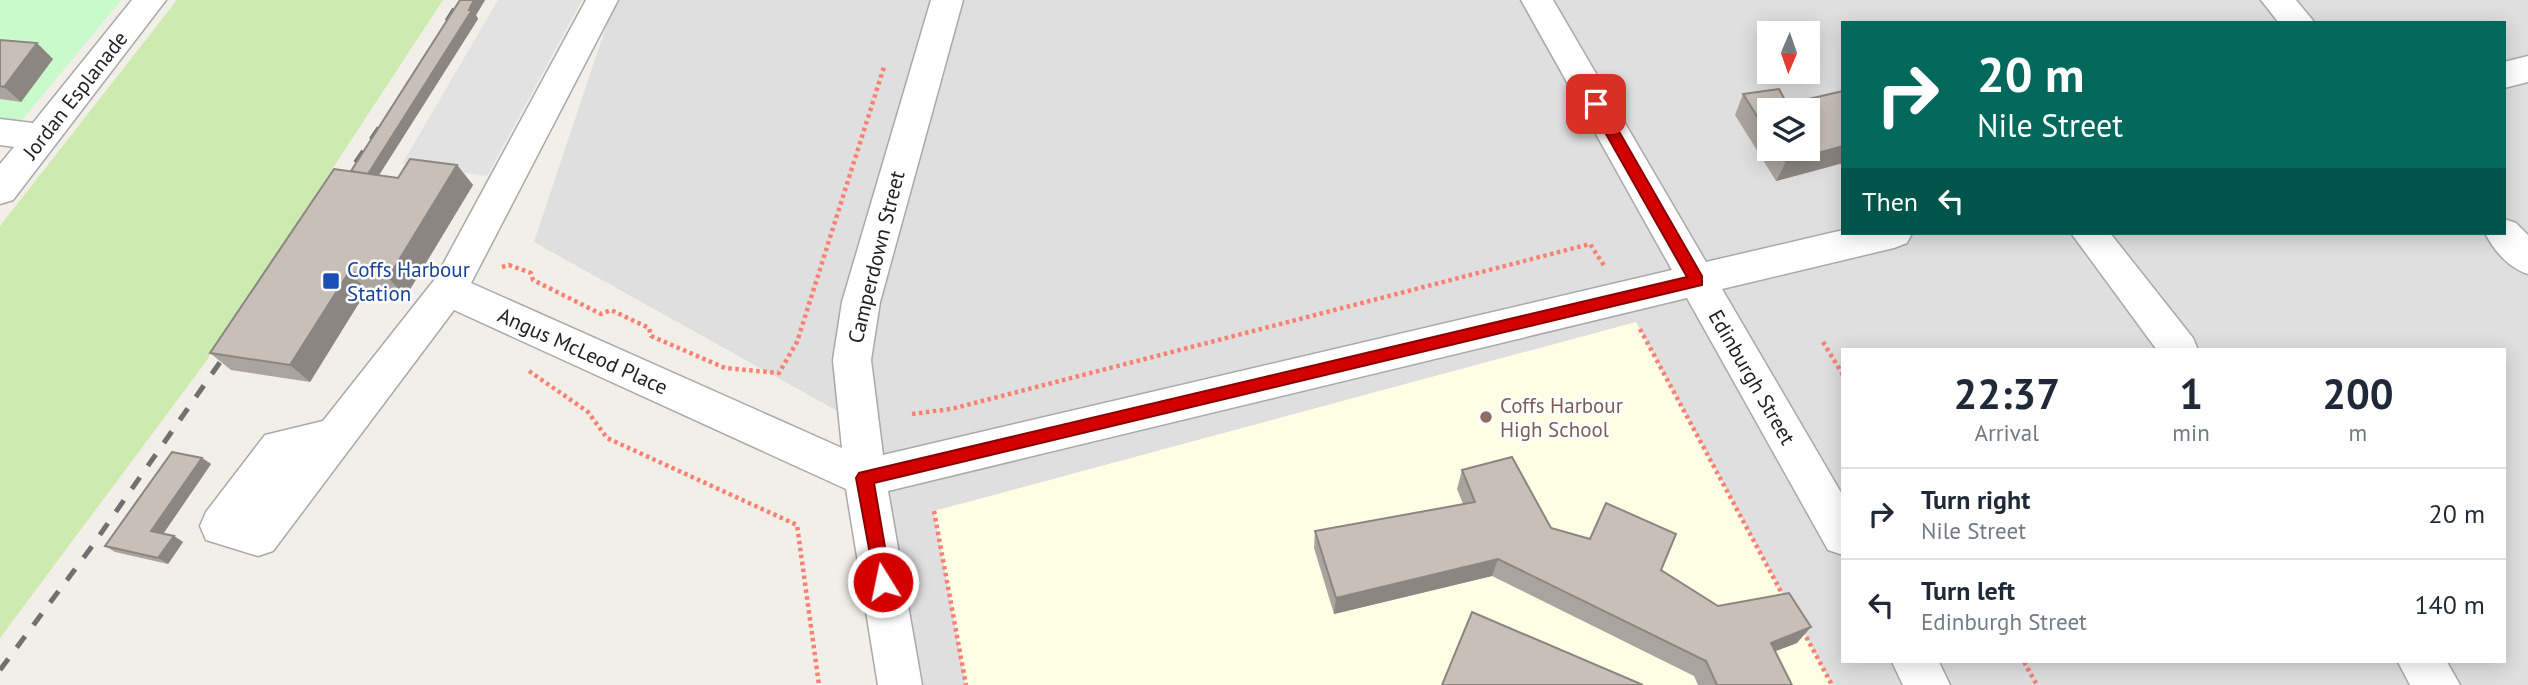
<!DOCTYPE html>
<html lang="en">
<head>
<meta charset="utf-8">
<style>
	:root { --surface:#fff; --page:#f6f6f7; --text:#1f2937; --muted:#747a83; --line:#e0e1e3 }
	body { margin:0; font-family:"PT Sans",sans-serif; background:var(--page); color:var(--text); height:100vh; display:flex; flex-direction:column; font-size:26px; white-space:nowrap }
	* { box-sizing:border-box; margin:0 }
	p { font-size:23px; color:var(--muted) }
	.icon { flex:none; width:38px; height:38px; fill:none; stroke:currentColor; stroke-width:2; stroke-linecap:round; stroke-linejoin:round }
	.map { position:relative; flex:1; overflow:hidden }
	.details { position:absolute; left:1841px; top:348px; width:665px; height:315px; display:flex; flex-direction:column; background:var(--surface); border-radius:0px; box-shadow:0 4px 18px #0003 }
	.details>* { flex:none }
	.top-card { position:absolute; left:1841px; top:21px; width:665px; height:214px; border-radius:0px; box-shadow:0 4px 18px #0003; background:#00695c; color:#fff; overflow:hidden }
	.needle { width:46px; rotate:182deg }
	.controls { position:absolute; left:1757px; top:21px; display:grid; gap:14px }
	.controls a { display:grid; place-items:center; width:63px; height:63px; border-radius:0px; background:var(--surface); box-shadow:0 4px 18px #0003; font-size:35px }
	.pin { position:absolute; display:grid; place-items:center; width:60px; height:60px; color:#fff; margin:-30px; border-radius:14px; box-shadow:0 4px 10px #0006 }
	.me { position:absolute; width:77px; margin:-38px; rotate:350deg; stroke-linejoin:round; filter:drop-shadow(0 0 5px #0008) }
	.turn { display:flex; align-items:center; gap:24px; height:147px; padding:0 21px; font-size:32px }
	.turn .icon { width:91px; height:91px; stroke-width:2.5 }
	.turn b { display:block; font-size:49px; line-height:60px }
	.then { display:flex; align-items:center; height:66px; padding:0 21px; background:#0003; gap:14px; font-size:26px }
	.eta { display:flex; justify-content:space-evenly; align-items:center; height:119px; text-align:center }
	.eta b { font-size:42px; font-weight:800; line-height:49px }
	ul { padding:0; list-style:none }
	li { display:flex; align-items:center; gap:21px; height:91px; padding:0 21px; border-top:2px solid var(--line) }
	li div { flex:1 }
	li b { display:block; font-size:26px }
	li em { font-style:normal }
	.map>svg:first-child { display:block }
	.residential { fill:#e0dfdf; fill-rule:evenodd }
	.education { fill:#ffffe5 }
	.grass { fill:#cdebb0 }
	.park { fill:#c8facc }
	.parking { fill:#e2e2e2 }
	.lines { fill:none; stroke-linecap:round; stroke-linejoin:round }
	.minor-casing { stroke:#a9a9a9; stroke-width:3 }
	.path { stroke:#fa8072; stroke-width:4.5; stroke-dasharray:3.5 3.5; stroke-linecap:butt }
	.minor { fill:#fff; fill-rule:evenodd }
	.rail { stroke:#707070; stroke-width:5; stroke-dasharray:14 14; stroke-linecap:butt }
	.wall { fill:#aba49e; fill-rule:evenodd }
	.shaded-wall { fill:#8b8681 }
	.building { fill:#c7bfb8; stroke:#8b8681; stroke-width:2 }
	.route { fill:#d40000; stroke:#8a0000; stroke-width:2 }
	.transit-dot { fill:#1a4fb4; stroke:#fff; stroke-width:2.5 }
	.education-dot { fill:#8d6e63; stroke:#fff; stroke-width:2.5 }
	.labels { text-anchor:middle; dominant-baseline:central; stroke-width:5; stroke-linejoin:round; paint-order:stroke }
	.street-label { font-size:21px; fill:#222; stroke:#fff }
	.transit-label { font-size:21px; fill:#164399; stroke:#fff; text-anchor:start }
	.education-label { font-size:21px; fill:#785e54; stroke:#fff; text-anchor:start }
</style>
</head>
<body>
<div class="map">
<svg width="2528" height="685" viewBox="0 0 2528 685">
	<rect width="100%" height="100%" fill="#f2efe9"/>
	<!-- residential -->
	<path class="residential" d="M 615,0 L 2528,0 L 2528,685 L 901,685 L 857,422 L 534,242 ZM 1843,23 L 2504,23 L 2504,233 L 1843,233 ZM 1769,33 L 1808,33 L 1808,72 L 1769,72 ZM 1769,110 L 1808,110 L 1808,149 L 1769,149 ZM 1843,350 L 2504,350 L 2504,662 L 1843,662 Z"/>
	<!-- education -->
	<polygon class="education" points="1636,322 1832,685 966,685 934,511"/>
	<!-- grass -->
	<polygon class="grass" points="177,0 443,0 205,363 0,638 0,226"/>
	<!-- park -->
	<polygon class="park" points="0,0 121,0 0,147"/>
	<!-- parking -->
	<polygon class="parking" points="498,0 582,0 487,176 402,164"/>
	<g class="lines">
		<defs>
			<g id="minor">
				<polygon points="132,0 166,0 13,200 0,204 0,164 14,147 0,145 0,119 33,123"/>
				<polygon points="586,0 618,0 471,283 842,448 833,360 842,302 931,0 963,0 880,302 871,360 883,455 1672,270 1521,0 1553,0 1706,262 1843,230 1843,233 1912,233 1907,243 1894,248 1722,289 1843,496 1843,555 1828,550 1687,298 888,491 922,685 878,685 846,489 454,310 273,551 258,556 206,540 200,526 206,512 265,435 323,421 435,279"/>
				<polygon points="2261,0 2296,0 2315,23 2279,23"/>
				<polygon points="2528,56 2528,82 2504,88 2504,62"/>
				<path d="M 2504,219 L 2516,223 L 2528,235 L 2528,274 C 2509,268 2494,251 2485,233 L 2504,233 Z"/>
				<polygon points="2071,233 2110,233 2193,338 2198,350 2157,350"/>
				<polygon points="1892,662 1939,662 1950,685 1903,685"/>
				<polygon points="2398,662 2447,662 2460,685 2410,685"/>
			</g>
		</defs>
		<!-- minor casing -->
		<use href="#minor" class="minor-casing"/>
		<!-- path -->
		<g class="path">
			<polyline points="502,267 509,265 531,273 533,280 601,314 611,310 649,328 651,336 725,368 779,373 797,342 884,67"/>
			<polyline points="1640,329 1785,599"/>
			<polyline points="1823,342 1843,375"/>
			<polyline points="529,371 588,412 607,438 797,525 819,685"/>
			<polyline points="912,414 951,409 1590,244 1605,267"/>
			<polyline points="934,511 966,685"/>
			<polyline points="1803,631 1832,685"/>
			<polyline points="2024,662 2037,685"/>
		</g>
		<!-- minor -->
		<use href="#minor" class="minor"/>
		<!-- rail -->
		<g class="rail">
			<polyline points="447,21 460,0"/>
			<polyline points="340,186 383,122"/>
			<polyline points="0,670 90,549 232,345"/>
		</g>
	</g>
	<!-- wall -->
	<g class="wall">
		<polygon points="460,0 485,0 476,15 478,19 379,175 398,178 457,165 473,185 406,296 367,290 310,382 231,370 210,353 351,171"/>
		<polygon points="0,40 53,59 21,102 0,99"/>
		<path d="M 1779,89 L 1787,104 L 1843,91 L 1843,163 L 1776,181 L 1735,115 L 1743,94 ZM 1769,110 L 1808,110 L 1808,149 L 1769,149 Z"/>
		<polygon points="202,458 211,464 163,534 174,536 183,542 168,564 115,552 105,546"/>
		<polygon points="1462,470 1551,528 1589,539 1606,503 1661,570 1718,606 1797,643 1775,651 1792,685 1698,685 1694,676 1492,576 1334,614 1314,548 1315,531 1463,504 1457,489"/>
	</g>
	<!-- shaded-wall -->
	<g class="shaded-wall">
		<polygon points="474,0 485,0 476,15 478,19 369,191 362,183"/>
		<polygon points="37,43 53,59 21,102 4,87"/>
		<polygon points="1843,146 1843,163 1776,181 1786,162"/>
		<polygon points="457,165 473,185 406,296 388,278"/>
		<polygon points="349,272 367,290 310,382 290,365"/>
		<polygon points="202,458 211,464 161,537 151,531"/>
		<polygon points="174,536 183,542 168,564 158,558"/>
		<polygon points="1498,559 1492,576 1334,614 1336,598"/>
		<polygon points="1811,627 1797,643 1757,658 1771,643"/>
	</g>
	<!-- building -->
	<g class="building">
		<polygon points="460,0 474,0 469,10 472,10 368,174 351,171"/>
		<polygon points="0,40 37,43 4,87 0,86"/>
		<polygon points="1779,89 1787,104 1843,91 1843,146 1786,162 1778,149 1808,149 1808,110 1769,110 1769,135 1743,94"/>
		<polygon points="410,159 457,165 388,278 349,272 290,365 210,353 334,169 398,178"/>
		<polygon points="172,452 202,458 151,531 174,536 158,558 105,546"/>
		<polygon points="1512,457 1551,528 1590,539 1606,503 1676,534 1661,570 1718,606 1789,593 1811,627 1771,643 1792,685 1717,685 1706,661 1498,559 1336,598 1315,531 1475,502 1462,470"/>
		<polygon points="1472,612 1643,685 1442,685"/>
	</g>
	<!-- route -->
	<polygon class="route" points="1596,98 1601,100 1702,276 1702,285 874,483 891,582 889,587 876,587 856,478 859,473 1687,277 1589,104"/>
	<!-- markers -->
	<rect class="transit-dot" x="322" y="272" width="18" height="18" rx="3.5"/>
	<circle class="education-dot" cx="1486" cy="417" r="7"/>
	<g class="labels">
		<!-- street labels -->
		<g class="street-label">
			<text transform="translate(75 95) rotate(-52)">Jordan Esplanade</text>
			<text transform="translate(876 257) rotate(-76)">Camperdown Street</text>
			<text transform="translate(583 351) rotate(24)">Angus McLeod Place</text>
			<text transform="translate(1752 377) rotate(60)">Edinburgh Street</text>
		</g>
		<!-- transit labels -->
		<g class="transit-label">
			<text x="347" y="269">Coffs Harbour<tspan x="347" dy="24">Station</tspan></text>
		</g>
		<!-- education labels -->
		<g class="education-label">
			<text x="1500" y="405">Coffs Harbour<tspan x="1500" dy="24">High School</tspan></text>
		</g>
	</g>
</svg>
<div class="controls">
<a><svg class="needle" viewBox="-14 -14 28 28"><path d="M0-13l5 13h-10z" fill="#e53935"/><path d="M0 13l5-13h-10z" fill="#747a83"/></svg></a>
<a><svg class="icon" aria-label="layers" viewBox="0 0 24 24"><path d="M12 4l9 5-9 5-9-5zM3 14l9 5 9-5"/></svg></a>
</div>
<div class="pin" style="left:1596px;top:104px;background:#d93025"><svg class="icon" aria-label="arrive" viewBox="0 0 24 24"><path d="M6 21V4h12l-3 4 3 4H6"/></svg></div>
<svg class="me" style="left:883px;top:582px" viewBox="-20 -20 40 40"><circle r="17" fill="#d40000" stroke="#fff" stroke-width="3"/><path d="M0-11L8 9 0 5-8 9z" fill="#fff"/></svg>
<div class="top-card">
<div class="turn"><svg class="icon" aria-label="right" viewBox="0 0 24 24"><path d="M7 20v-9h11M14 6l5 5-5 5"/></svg><div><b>20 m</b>Nile Street</div></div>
<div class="then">Then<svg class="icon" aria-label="left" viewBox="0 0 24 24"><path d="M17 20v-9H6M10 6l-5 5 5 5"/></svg></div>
</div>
<section class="details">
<div class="eta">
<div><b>22:37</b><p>Arrival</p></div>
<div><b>1</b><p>min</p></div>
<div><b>200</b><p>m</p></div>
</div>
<ul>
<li><svg class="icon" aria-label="right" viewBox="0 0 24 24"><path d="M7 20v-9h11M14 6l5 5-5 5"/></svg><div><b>Turn right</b><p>Nile Street</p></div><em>20 m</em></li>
<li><svg class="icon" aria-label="left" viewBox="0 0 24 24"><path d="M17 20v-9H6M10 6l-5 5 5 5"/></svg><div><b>Turn left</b><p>Edinburgh Street</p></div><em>140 m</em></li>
</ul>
</section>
</div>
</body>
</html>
